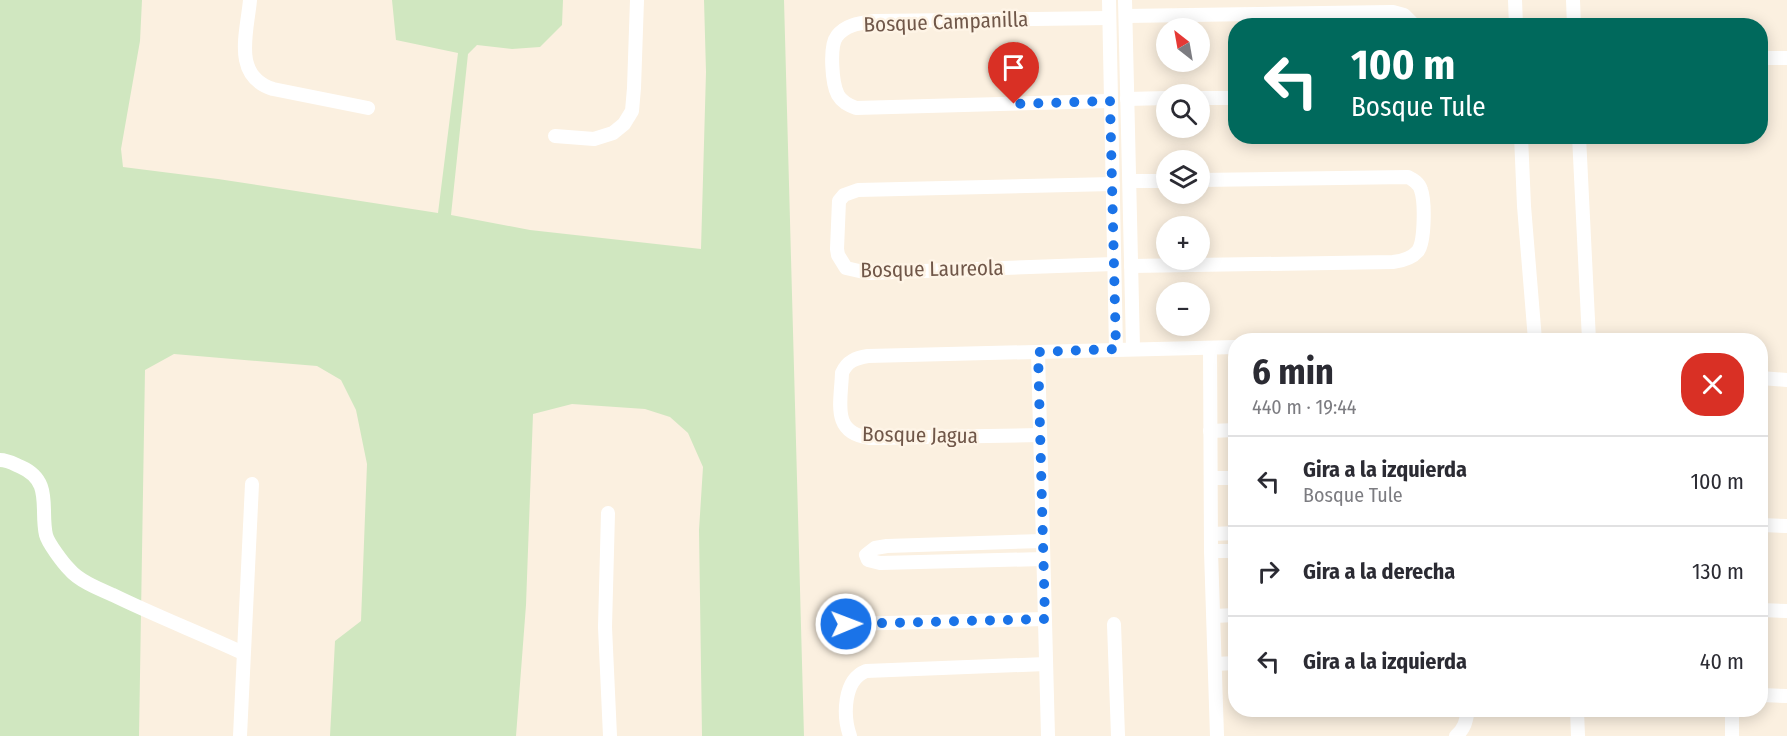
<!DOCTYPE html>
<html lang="es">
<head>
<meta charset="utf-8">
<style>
	:root { --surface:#fff; --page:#f2f2f3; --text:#2b2b33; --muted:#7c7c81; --line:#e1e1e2 }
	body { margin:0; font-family:"Fira Sans Condensed",sans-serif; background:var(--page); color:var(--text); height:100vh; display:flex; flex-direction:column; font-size:22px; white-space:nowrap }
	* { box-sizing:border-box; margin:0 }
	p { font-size:20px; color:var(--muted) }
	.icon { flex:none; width:33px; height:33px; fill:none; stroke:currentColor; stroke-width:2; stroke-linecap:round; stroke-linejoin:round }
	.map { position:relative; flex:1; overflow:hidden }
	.drawer { position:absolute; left:1228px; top:333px; width:540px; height:384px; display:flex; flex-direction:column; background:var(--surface); border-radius:24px; box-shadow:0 3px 15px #0003 }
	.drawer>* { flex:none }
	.guide { position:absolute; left:1228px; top:18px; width:540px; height:126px; border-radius:24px; box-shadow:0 3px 15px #0003; background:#00695c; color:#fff; overflow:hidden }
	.needle { width:39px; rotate:329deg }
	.controls { position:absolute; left:1156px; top:18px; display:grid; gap:12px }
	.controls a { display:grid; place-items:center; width:54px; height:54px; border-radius:50%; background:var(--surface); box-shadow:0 3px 15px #0003; font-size:30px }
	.pin { position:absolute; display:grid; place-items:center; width:51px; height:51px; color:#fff; margin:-62px -26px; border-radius:50% 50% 50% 0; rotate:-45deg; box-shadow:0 0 6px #0007 }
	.pin .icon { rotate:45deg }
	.me { position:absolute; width:66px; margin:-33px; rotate:89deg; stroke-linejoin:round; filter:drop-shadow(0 0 4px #0008) }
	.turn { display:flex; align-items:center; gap:21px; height:126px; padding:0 24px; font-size:27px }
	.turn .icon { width:78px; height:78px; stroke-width:2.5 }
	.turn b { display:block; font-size:42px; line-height:51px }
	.round { display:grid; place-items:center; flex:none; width:63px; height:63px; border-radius:24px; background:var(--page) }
	.headline { display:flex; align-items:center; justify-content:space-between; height:102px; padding:0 24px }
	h1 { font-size:36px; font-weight:700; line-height:45px }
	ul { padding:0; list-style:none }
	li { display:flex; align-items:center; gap:18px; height:90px; padding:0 24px; border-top:2px solid var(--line) }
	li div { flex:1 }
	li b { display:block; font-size:22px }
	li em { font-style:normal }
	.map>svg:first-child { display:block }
	.green { fill:#d0e7c0 }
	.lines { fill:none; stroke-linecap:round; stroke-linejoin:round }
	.minor { stroke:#fff; stroke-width:14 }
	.route { stroke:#1a73e8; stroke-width:10; stroke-dasharray:0 18 }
	.labels { text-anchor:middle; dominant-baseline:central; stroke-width:5; stroke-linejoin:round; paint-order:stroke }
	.street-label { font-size:21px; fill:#705749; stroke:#fef4e6 }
</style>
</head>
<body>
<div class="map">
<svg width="1787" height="736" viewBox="0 0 1787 736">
	<rect width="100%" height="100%" fill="#fbf0e0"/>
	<!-- green -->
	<polygon class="green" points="0,0 142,0 140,41 121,149 123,167 218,179 438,213 458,53 396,40 392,0 563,0 562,25 540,47 512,49 477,45 468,54 451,215 530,230 701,249 706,72 704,0 784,0 804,736 702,736 699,530 703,467 688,433 670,417 645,409 572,404 533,414 526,605 516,736 330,736 335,641 361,621 367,464 356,410 341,380 317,366 174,354 145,370 139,736 0,736"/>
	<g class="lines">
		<!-- minor -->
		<g class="minor">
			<path d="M 250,0 C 247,33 232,76 273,89 L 368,108"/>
			<polyline points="1109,0 1116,349"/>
			<polyline points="1125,0 1133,348"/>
			<polyline points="1515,0 1516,26"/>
			<polyline points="1573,0 1574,26"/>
			<polyline points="1126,16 1393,12 1404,15 1415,26"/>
			<path d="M 1109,18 L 875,21 C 861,23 846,24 837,36 C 829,46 832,84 838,95 C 842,102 848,105 856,108 L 1110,101"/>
			<polyline points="1761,58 1787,58"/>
			<polyline points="1200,98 1236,98"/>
			<polyline points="1127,99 1167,98"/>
			<polyline points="555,136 594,139 613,133 624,124 632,111 634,88 637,0"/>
			<polyline points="1521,136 1524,206 1535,340"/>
			<polyline points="1579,136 1589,340"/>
			<polyline points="1130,181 1167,181"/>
			<polyline points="1113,184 858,190 844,195 839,201 837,249 838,255 846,268 868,273 1114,264"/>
			<path d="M 1131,266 L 1393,262 C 1402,261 1412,258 1418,251 C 1425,241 1425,201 1421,190 C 1419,183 1414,180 1408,177 L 1200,180"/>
			<polyline points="1210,348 1211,551 1217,736"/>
			<polyline points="1038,352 1048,736"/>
			<polyline points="1761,378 1787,380"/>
			<polyline points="1210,431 1236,430"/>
			<path d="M 1040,435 L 870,438 C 831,433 841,403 842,373 C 847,361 856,358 868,356 L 1236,347"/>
			<path d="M 0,460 C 8,460 14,464 21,467 C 53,481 40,509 46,535 C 48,543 63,563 69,569 C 79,581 99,589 113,595 C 156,616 200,633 243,653"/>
			<polyline points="1211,478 1236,478"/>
			<polyline points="608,513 605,627 610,736"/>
			<polyline points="1761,525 1787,526"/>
			<polyline points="1212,534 1236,533"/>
			<polyline points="1043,541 887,546 875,548 866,555 868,560 880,563 1043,559"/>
			<polyline points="1211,551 1236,551"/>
			<polyline points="1761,610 1787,611"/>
			<polyline points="1214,616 1236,615"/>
			<polyline points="846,624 1045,619"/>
			<polyline points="1114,624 1118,736"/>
			<polyline points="1215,664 1236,663"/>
			<polyline points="1761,695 1787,696"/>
			<polyline points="1577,710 1578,736"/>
			<polyline points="240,736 252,484"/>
			<path d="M 850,736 C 843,716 843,680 866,671 L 1046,664"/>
			<path d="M 1456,736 C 1465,728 1466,721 1468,710"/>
			<polyline points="1732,736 1732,710"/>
		</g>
	</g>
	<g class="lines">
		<!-- route -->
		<polyline class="route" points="846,624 1045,619 1038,352 1116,349 1110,101 1014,104"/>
	</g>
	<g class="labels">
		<!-- street labels -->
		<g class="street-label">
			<text transform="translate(946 22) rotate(-2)">Bosque Campanilla</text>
			<text transform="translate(932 269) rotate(-1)">Bosque Laureola</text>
			<text transform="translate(920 435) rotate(1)">Bosque Jagua</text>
		</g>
	</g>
</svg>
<div class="controls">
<a><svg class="needle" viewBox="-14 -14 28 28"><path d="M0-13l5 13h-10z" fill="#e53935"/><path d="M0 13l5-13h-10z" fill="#7c7c81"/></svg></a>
<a><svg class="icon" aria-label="search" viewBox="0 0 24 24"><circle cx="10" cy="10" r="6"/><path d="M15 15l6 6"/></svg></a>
<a><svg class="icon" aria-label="layers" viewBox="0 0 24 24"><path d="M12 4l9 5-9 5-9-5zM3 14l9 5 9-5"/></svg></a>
<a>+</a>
<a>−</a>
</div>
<div class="pin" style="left:1014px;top:104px;background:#d93025"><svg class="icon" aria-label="arrive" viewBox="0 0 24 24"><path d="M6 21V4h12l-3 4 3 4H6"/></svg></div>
<svg class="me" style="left:846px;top:624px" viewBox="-20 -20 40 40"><circle r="17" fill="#1a73e8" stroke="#fff" stroke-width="3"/><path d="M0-11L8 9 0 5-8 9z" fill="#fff"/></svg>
<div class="guide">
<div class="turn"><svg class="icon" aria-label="left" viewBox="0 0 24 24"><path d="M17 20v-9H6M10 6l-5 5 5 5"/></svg><div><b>100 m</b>Bosque Tule</div></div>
</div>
<section class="drawer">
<div class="headline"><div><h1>6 min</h1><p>440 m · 19:44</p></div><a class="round" style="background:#d93025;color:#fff"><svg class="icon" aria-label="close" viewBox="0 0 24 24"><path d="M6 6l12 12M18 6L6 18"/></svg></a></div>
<ul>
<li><svg class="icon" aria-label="left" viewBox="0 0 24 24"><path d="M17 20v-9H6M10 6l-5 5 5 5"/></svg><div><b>Gira a la izquierda</b><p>Bosque Tule</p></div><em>100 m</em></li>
<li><svg class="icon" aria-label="right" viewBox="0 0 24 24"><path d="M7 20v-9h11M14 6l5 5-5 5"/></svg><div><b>Gira a la derecha</b></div><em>130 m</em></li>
<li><svg class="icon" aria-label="left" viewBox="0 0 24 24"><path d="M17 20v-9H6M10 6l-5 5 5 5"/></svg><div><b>Gira a la izquierda</b></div><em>40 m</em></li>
</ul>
</section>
</div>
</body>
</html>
